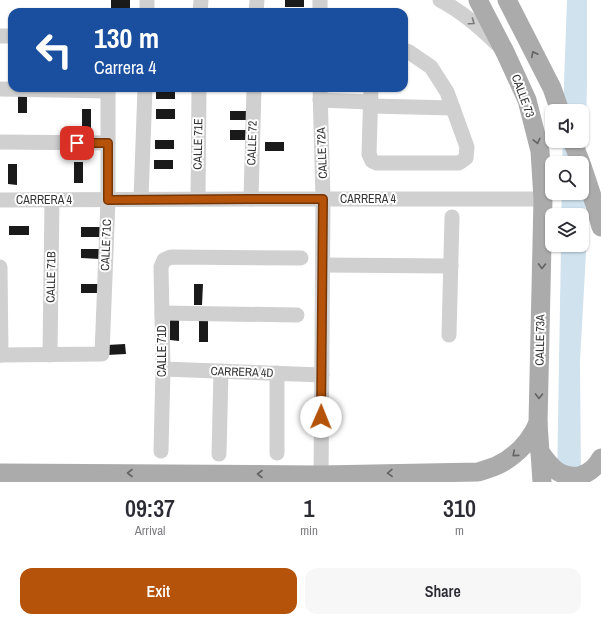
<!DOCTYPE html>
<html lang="en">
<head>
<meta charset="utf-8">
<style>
	:root { --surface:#fff; --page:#f7f7f7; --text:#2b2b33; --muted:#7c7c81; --accent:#b45309 }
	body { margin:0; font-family:"Archivo Narrow",sans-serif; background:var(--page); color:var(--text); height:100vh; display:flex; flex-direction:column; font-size:15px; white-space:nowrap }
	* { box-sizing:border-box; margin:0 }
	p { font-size:13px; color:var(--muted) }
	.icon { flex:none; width:22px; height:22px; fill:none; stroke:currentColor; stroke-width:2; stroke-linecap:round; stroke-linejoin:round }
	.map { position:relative; height:482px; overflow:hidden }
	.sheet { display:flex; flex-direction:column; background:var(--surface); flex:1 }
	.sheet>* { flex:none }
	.guide { position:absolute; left:8px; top:8px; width:400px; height:84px; border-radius:12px; box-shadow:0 1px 3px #0004; background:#1a4fa0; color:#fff; overflow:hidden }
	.buttons { position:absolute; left:545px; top:104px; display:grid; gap:8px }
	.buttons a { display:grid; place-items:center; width:44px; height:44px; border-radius:8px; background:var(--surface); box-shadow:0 1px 3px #0004; font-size:20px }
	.pin { position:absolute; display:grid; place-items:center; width:34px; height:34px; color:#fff; margin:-17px; border-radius:8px; box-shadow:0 2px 6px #0006 }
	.me { position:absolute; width:44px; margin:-22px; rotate:1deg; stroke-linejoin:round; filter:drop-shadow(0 0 3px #0008) }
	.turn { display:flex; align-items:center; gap:14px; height:84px; padding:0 20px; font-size:18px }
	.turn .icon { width:52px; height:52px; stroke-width:2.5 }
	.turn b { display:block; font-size:28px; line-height:34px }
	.eta { display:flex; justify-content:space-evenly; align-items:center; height:68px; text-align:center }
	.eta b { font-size:24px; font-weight:600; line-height:28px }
	.button { display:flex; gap:8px; margin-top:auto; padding:8px 20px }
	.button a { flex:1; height:46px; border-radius:12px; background:var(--accent); color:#fff; font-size:16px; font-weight:600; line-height:46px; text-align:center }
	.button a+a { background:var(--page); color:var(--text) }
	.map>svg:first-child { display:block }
	.water { fill:#cfe2ee }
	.building { fill:#1a1a1a }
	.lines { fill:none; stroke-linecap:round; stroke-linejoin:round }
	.minor { stroke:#d0d0d0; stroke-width:15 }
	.major { stroke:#ababab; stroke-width:19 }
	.oneway { stroke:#7a7a7a }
	.oneway2 { stroke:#636363 }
	.route-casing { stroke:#753606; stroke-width:10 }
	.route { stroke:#b45309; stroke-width:7 }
	.labels { text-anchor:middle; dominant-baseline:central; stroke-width:4; stroke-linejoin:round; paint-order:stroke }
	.street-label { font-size:12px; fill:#333; stroke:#fff }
</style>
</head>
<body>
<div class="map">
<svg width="601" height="482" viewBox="0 0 601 482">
	<rect width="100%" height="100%" fill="#fff"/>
	<!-- water -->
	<polygon class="water" points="567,0 587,0 587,81 585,177 586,253 580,361 581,482 557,482 561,245 582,245 582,215 561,215 562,193 582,193 582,163 562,163 563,141 582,141 582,111 563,111"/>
	<!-- building -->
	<g class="building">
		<rect x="111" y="0" width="19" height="12"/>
		<rect x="285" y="0" width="19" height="7"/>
		<rect x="156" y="90" width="19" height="9"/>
		<polygon points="18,92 27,93 27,113 18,113"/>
		<rect x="82" y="109" width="9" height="21"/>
		<rect x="156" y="109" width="19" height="10"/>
		<rect x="230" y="111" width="19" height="9"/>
		<rect x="230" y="130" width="19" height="10"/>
		<rect x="155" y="140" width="19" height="9"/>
		<rect x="265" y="142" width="19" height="9"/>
		<rect x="154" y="160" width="19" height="9"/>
		<rect x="74" y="162" width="9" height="21"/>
		<polygon points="8,164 17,164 17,185 8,184"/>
		<rect x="9" y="226" width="20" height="9"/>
		<rect x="81" y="227" width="20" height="10"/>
		<polygon points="81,249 100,249 100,259 81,258"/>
		<rect x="81" y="284" width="19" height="9"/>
		<polygon points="194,284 203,284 202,305 194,305"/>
		<polygon points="170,320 179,320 179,341 170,340"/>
		<rect x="199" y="321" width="9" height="21"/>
		<polygon points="125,344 126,354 107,355 107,345"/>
	</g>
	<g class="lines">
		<!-- minor -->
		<g class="minor">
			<polyline points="320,0 320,12"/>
			<path d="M 440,0 C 461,11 480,27 497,44"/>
			<polyline points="147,12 147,0"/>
			<polyline points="200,12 201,0"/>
			<polyline points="256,12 257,0"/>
			<polyline points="0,36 12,36"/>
			<polyline points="320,88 323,199 321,482"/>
			<polyline points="371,88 369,154 372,161 377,163 459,163 466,158 467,147 447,92 431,67 409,52 404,50"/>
			<polyline points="0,89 108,91"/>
			<polyline points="320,100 370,102"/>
			<polyline points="370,106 453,108"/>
			<polyline points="0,142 108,143"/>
			<polyline points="141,199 145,88"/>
			<polyline points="198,199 199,88"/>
			<polyline points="251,199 254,88"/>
			<polyline points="0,200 251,199 543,199"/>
			<polyline points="323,265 451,266"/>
			<polyline points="0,267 1,355"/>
			<polyline points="162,313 297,315"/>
			<polyline points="449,335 452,217"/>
			<polyline points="0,355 102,354 108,200 108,88"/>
			<polyline points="50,355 52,200"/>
			<polyline points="163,369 322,375"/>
			<polyline points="161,451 163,369 161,267 164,260 171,257 301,258"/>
			<polyline points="277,453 277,373"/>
			<polyline points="219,454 221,371"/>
		</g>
		<!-- major -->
		<g class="major">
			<polyline points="478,0 505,52 527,100 540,151 543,199 538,423 542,482"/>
			<polyline points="507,0 552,88 560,111"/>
			<polyline points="572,141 581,163"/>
			<polyline points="582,166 595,205 601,227"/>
			<path d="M 540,452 C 545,459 550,466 557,471 C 574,482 592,475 601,458"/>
			<path d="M 0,473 L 321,475 L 478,472 C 484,470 492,468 498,465 C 516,456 530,441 538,423"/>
		</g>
	</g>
	<!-- one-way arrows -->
	<defs><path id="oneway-chevron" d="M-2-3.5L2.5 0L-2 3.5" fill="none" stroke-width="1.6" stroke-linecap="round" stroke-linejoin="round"/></defs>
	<use class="oneway" href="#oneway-chevron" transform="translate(472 22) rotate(35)"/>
	<g class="oneway2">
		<use href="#oneway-chevron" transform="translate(534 54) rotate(-117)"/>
		<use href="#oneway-chevron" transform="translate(537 141) rotate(76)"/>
		<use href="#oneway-chevron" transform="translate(542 266) rotate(91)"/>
		<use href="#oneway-chevron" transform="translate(539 396) rotate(91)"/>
		<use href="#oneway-chevron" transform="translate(515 454) rotate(139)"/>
		<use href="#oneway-chevron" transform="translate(130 473) rotate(-180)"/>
		<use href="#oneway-chevron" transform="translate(390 473) rotate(179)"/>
		<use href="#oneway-chevron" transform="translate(260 474) rotate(-180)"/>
	</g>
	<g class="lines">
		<defs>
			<polyline id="route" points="77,143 108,143 108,200 250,199 323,199 321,417"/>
		</defs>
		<!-- route casing -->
		<use href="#route" class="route-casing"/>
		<!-- route -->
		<use href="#route" class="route"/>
	</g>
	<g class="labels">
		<!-- street labels -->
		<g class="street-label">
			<text transform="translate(523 96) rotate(70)">CALLE 73</text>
			<text transform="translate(252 143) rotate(-88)">CALLE 72</text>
			<text transform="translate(198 144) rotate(-89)">CALLE 71E</text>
			<text transform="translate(322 153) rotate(-92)">CALLE 72A</text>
			<text x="368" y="199">CARRERA 4</text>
			<text x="44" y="200">CARRERA 4</text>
			<text transform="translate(106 245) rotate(-88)">CALLE 71C</text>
			<text transform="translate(51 277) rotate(-89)">CALLE 71B</text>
			<text transform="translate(540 340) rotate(-89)">CALLE 73A</text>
			<text transform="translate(162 351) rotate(-90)">CALLE 71D</text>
			<text transform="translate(242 372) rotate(2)">CARRERA 4D</text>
		</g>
	</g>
</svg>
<div class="buttons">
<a><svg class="icon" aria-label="sound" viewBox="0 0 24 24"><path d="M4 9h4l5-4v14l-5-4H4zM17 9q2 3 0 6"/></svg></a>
<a><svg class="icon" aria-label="search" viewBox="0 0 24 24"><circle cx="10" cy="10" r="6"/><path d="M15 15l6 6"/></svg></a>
<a><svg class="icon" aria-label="layers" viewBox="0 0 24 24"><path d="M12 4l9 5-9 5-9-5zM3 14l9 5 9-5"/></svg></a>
</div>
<div class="pin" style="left:77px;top:143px;background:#d93025"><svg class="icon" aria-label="arrive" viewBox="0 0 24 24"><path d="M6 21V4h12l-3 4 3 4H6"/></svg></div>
<svg class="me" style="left:321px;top:417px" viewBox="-20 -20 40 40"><circle r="19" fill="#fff"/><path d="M0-13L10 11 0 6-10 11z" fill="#b45309"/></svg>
<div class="guide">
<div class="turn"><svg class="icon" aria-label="left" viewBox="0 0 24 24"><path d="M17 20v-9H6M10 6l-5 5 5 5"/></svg><div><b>130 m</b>Carrera 4</div></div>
</div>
</div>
<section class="sheet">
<div class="eta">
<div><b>09:37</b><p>Arrival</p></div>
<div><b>1</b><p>min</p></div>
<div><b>310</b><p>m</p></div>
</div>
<div class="button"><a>Exit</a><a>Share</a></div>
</section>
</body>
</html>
